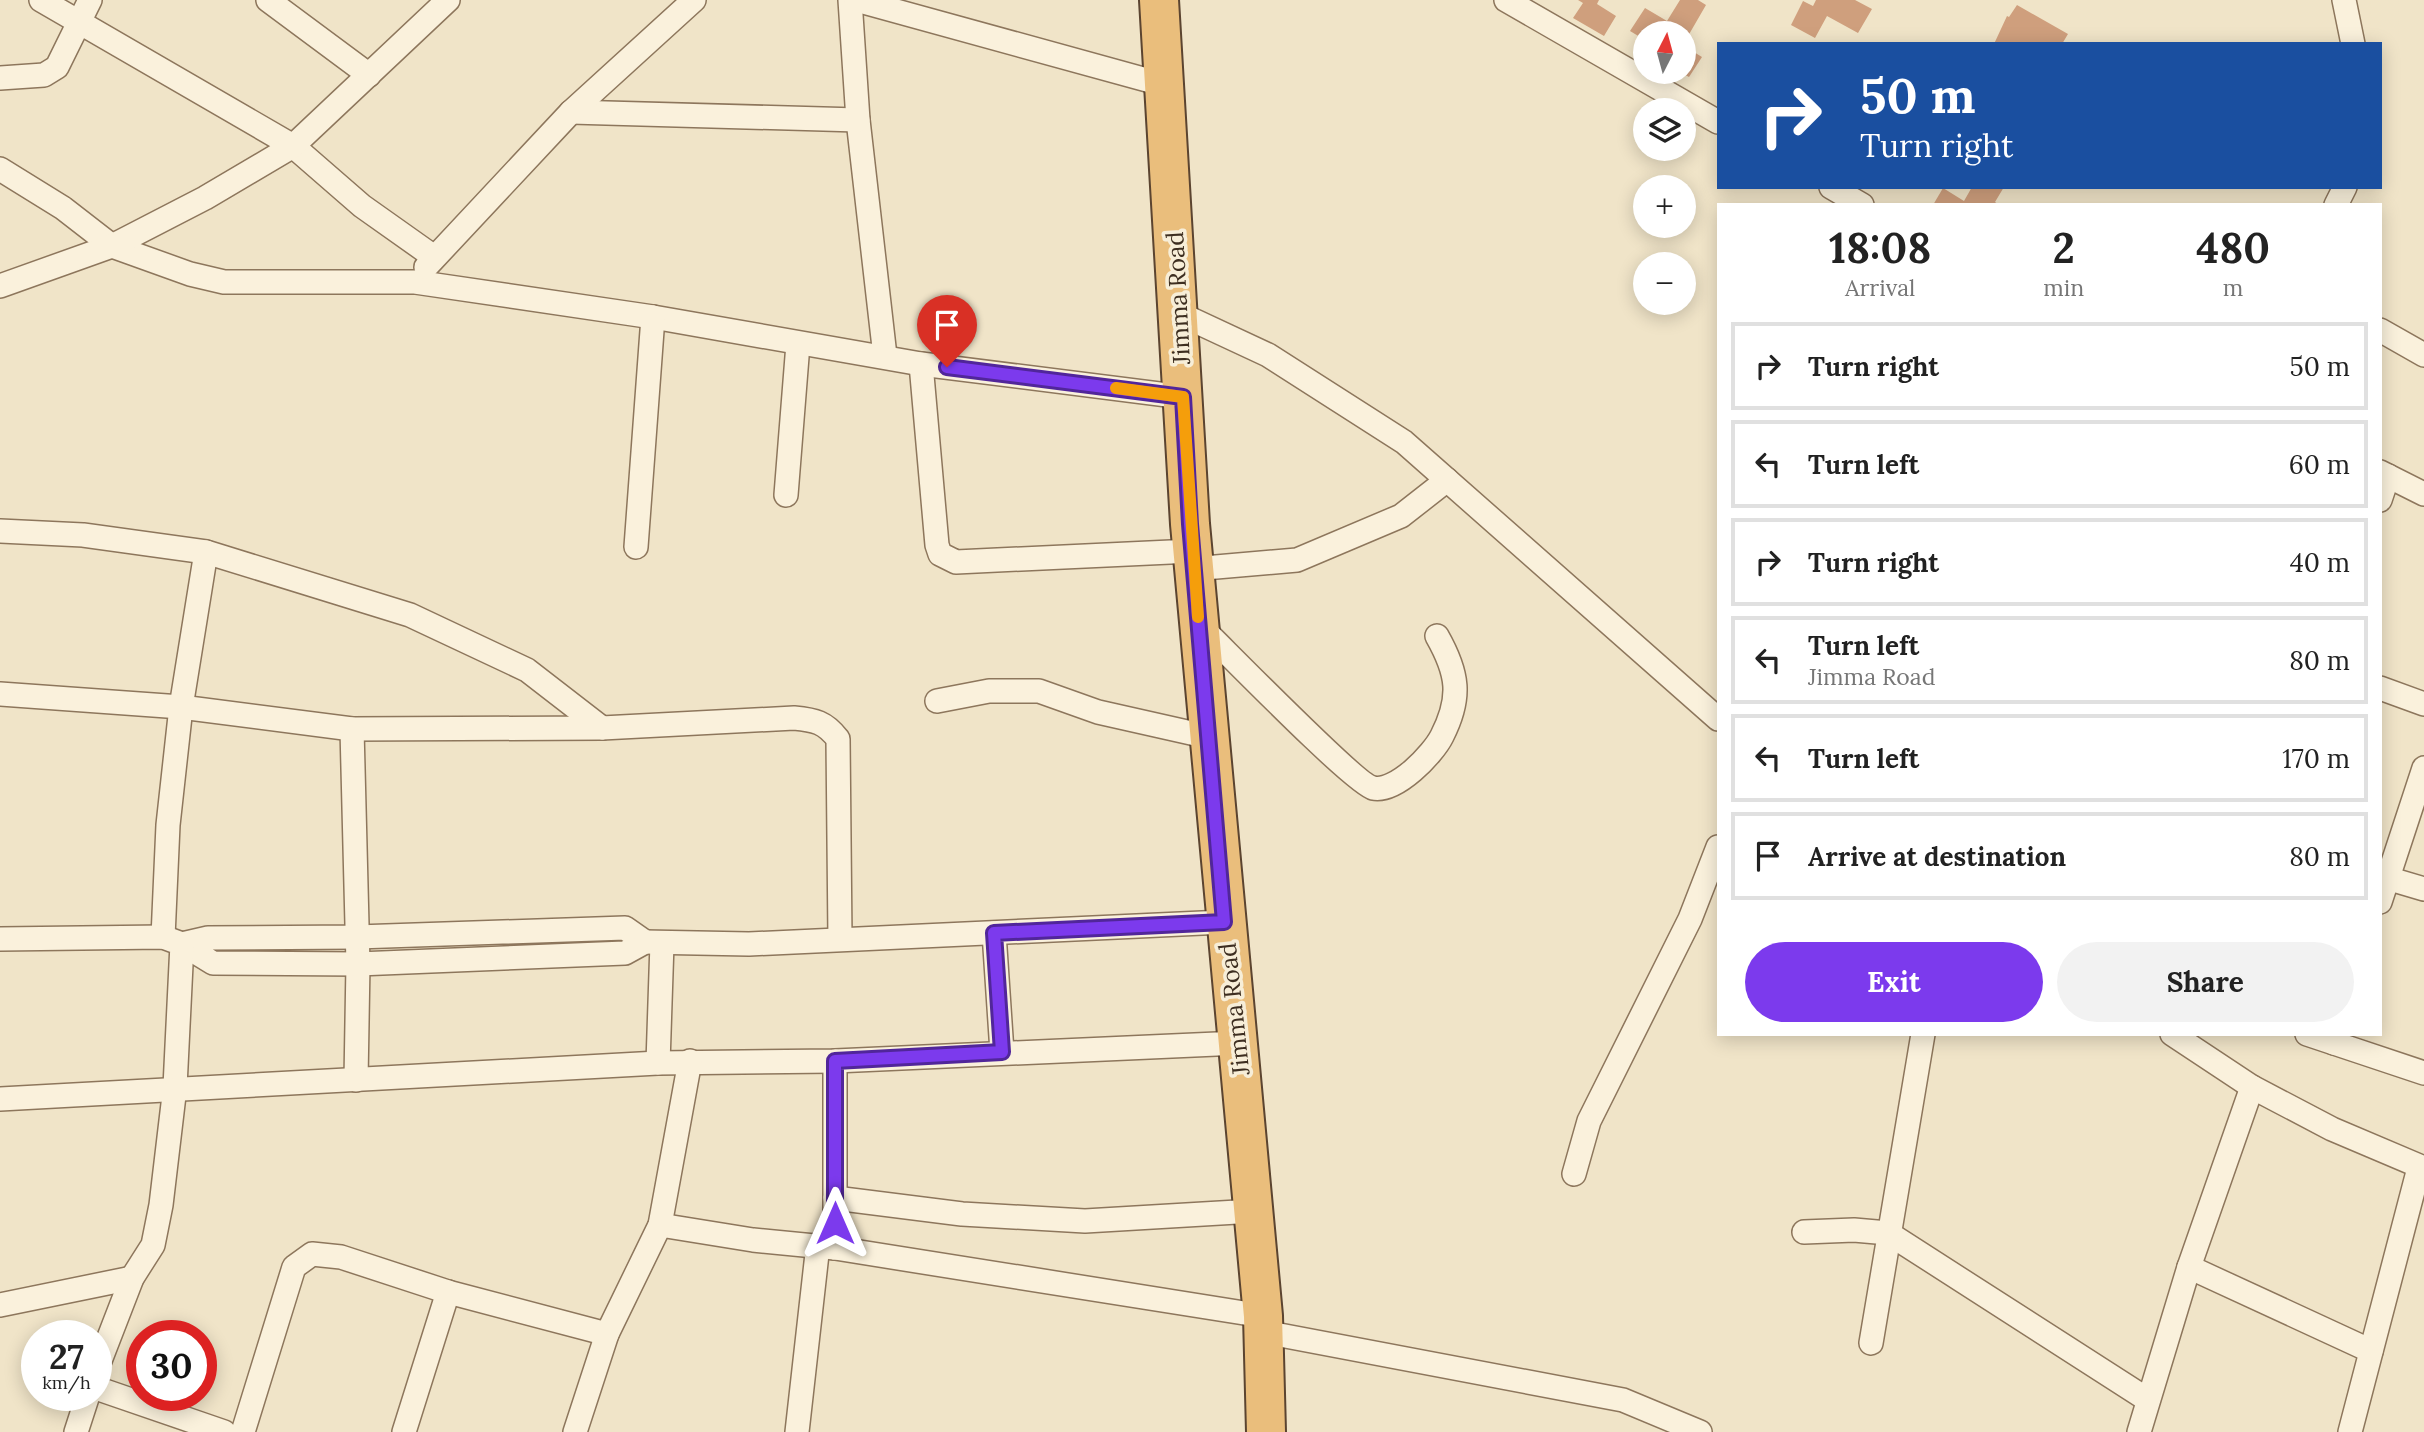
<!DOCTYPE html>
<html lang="en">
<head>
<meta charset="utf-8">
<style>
	:root { --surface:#fff; --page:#f2f2f2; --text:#222; --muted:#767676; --line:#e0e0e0; --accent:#7c3aed }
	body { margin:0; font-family:Lora,serif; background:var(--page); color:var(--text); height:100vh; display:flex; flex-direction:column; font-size:26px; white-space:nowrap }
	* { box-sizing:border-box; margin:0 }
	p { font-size:23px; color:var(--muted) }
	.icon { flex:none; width:38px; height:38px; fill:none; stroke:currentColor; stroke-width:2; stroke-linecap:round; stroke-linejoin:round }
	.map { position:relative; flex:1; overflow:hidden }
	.details { position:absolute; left:1717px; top:203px; width:665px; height:833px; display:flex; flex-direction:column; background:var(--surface); border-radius:0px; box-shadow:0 4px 18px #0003 }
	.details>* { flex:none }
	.banner { position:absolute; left:1717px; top:42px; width:665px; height:147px; border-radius:0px; box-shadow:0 4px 18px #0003; background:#1a4fa0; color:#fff; overflow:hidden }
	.needle { width:46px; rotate:6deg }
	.tools { position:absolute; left:1633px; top:21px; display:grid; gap:14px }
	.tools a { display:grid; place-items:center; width:63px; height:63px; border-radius:50%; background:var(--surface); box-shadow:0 4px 18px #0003; font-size:35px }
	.speed { position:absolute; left:21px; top:1320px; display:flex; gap:14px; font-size:35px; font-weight:700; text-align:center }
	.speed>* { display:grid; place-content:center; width:91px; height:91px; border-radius:50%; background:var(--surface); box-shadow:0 4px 18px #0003; line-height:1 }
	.speed small { font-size:18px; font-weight:400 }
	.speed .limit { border:10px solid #d22; background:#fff; color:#111 }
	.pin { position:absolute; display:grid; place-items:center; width:60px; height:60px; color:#fff; margin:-72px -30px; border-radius:50% 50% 50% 0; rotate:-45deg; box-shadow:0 0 7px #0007 }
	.pin .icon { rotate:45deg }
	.me { position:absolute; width:77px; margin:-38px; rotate:0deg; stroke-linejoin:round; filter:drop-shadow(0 0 5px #0008) }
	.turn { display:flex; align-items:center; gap:24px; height:147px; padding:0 28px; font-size:32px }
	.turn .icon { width:91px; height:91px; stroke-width:2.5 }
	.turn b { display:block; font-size:49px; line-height:60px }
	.eta { display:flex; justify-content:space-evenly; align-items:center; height:119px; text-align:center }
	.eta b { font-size:42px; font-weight:800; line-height:49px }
	.action { display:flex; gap:14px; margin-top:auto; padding:14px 28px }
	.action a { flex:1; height:80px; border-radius:42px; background:var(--accent); color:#fff; font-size:28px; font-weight:800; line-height:80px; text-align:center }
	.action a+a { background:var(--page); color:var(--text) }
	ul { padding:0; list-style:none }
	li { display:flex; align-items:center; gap:21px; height:88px; margin:0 14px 10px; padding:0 14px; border:4px solid var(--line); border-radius:0px }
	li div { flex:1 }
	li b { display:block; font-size:26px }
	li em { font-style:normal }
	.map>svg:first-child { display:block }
	.building { fill:#cf9f7d }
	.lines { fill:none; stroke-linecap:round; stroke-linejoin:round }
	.minor-casing { stroke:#8d765c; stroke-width:26 }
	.trunk-casing { stroke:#5b4430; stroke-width:42 }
	.minor { stroke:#faf1dc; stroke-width:23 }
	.trunk { stroke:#eabe7c; stroke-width:38 }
	.route-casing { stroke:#51269a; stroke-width:18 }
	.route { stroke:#7c3aed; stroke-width:12 }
	.slow { stroke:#f59e0b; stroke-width:12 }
	.labels { text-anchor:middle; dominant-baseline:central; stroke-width:7; stroke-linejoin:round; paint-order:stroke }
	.street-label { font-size:24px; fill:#3d2e20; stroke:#f7eed8 }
</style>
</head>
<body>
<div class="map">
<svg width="2424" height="1432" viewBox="0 0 2424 1432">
	<rect width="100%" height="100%" fill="#f0e4c8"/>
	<!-- building -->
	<g class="building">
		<polygon points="1578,0 1599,0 1597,4 1616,16 1604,36 1573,18 1583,3"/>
		<polygon points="1680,0 1698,0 1706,5 1684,43 1684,33 1645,33 1645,40 1630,31 1645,8 1667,21"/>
		<polygon points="1816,0 1855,0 1872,9 1858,33 1827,16 1815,38 1791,25 1803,1 1813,6"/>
		<polygon points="2017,5 2068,34 2062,44 1994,44 2007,16 2009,17"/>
		<polygon points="1684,46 1702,57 1689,77 1680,72 1684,72"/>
		<polygon points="1972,187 2004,187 1995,202 1999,205 1933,205 1943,188 1964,201"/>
	</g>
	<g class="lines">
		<defs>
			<g id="minor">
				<polyline points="41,0 293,146 362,206 434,257"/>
				<polyline points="268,0 369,75"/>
				<polyline points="850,0 858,120 885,356"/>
				<polyline points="856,0 1165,85"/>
				<polyline points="1506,0 1718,122"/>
				<polyline points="2344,0 2353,44"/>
				<polyline points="0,78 44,75 57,67 90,0"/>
				<polyline points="571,112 858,120"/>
				<polyline points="0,169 63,208 112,246 190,274 224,282 415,282 653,317 921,364 1183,397"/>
				<polyline points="1831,187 1862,205"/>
				<polyline points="2336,205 2345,187"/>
				<polyline points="426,267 571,112 694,0"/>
				<polyline points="0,286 112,246 205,198 293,146 448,0"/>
				<polyline points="1180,314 1268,355 1404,442 1718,719"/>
				<polyline points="2380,330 2424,355"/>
				<polyline points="921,364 937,545 940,554 956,562 1192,551"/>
				<polyline points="2380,472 2424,494"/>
				<polyline points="786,495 798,344"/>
				<polyline points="2380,500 2388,476"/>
				<polyline points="0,531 83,535 206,552 410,615 527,670 602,728"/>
				<polyline points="636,547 653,317"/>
				<polyline points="1193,569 1297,560 1401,516 1447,480"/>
				<path d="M 1199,625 C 1223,648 1355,784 1373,788 C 1396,793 1433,754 1442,736 C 1462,697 1458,673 1437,636"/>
				<polyline points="2380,688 2424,704"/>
				<path d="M 0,694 L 181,707 L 352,729 L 602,728 L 794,718 C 815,720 825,722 838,739 L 840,939"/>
				<polyline points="937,701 989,691 1039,691 1098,712 1209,737"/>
				<polyline points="352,729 358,964 356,1080"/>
				<polyline points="2380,876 2424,889"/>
				<polyline points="2380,902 2424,768"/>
				<polygon points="625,928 645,942 625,953 358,964 213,963 182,944 208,938 357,937"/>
				<polyline points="994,933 1002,1052"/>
				<polyline points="163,937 168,825 181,707 206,552"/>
				<polyline points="0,939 163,937 182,944 175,1087 161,1205 153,1245 132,1278 96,1371"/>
				<polyline points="645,942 749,944 1224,922"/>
				<polyline points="2172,1034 2252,1087 2332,1129 2424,1168"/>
				<polyline points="2307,1034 2334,1043 2337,1034"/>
				<polyline points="2334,1043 2424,1073"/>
				<polyline points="835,1061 835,1248"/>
				<polyline points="658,1063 662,943"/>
				<polyline points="0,1099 658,1063 835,1061 1239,1043"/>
				<polyline points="1574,1174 1589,1121 1690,919 1718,847"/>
				<polyline points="835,1198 962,1214 1085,1221 1254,1211"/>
				<polyline points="660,1225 753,1240 835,1248 1263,1316"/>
				<polyline points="1804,1232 1854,1230 1888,1233 2148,1400"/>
				<polyline points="2189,1267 2371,1351"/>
				<polyline points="0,1305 132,1278"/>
				<polyline points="1264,1332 1623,1400 1700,1432"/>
				<polyline points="1871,1343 1923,1034"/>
				<polyline points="96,1388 224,1432"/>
				<polyline points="76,1432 88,1395"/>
				<polyline points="243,1432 294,1267 312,1254 341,1257 448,1292 607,1334"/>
				<polyline points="404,1432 448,1292"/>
				<polyline points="575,1432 607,1334 660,1225 690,1061"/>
				<polyline points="797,1432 818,1245"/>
				<polyline points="2139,1432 2189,1267 2252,1087"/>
				<polyline points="2350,1432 2419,1168"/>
			</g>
			<polyline id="trunk" points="1159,0 1190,524 1263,1316 1266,1432"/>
		</defs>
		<!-- minor casing -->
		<use href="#minor" class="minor-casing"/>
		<!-- trunk casing -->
		<use href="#trunk" class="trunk-casing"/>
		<!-- minor -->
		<use href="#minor" class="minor"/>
		<!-- trunk -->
		<use href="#trunk" class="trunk"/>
	</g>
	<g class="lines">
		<defs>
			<polyline id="route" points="835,1223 835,1061 1002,1052 994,933 1224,922 1190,524 1183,397 947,367"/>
		</defs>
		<!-- route casing -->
		<use href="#route" class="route-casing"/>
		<!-- route -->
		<use href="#route" class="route"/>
		<!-- slow -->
		<polyline class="slow" points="1116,388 1183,397 1198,617"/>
	</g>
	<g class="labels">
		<!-- street labels -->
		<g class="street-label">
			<text transform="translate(1178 298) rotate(-93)">Jimma Road</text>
			<text transform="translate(1234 1009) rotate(-96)">Jimma Road</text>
		</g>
	</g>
</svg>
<div class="tools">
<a><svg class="needle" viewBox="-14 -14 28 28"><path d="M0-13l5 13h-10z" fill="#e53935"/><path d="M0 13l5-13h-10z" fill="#767676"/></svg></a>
<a><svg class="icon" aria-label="layers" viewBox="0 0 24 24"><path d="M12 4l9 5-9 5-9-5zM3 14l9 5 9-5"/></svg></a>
<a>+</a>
<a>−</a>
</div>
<div class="speed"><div>27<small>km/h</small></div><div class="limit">30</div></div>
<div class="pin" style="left:947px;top:367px;background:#d93025"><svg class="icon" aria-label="arrive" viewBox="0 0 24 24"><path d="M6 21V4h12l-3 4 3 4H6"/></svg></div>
<svg class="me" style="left:835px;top:1223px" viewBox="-20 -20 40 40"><path d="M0-17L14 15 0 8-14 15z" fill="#7c3aed" stroke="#fff" stroke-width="4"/></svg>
<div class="banner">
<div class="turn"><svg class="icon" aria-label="right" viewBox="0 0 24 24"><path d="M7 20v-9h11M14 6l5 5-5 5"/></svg><div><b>50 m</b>Turn right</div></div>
</div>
<section class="details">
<div class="eta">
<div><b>18:08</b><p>Arrival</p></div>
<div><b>2</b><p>min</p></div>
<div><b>480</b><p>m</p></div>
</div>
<ul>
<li><svg class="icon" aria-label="right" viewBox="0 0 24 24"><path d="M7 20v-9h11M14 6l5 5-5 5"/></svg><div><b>Turn right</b></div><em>50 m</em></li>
<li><svg class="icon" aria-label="left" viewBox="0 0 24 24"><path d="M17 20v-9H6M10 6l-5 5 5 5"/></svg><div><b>Turn left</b></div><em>60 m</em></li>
<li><svg class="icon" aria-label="right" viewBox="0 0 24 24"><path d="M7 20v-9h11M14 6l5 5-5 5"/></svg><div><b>Turn right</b></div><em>40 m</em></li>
<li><svg class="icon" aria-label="left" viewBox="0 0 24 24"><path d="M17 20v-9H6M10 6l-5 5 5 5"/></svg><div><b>Turn left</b><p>Jimma Road</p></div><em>80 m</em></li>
<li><svg class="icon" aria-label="left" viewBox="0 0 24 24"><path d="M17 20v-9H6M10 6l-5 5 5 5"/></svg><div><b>Turn left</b></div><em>170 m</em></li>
<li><svg class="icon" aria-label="arrive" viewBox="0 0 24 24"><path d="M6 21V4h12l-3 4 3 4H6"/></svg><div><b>Arrive at destination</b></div><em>80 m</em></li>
</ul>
<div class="action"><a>Exit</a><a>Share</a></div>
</section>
</div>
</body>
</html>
